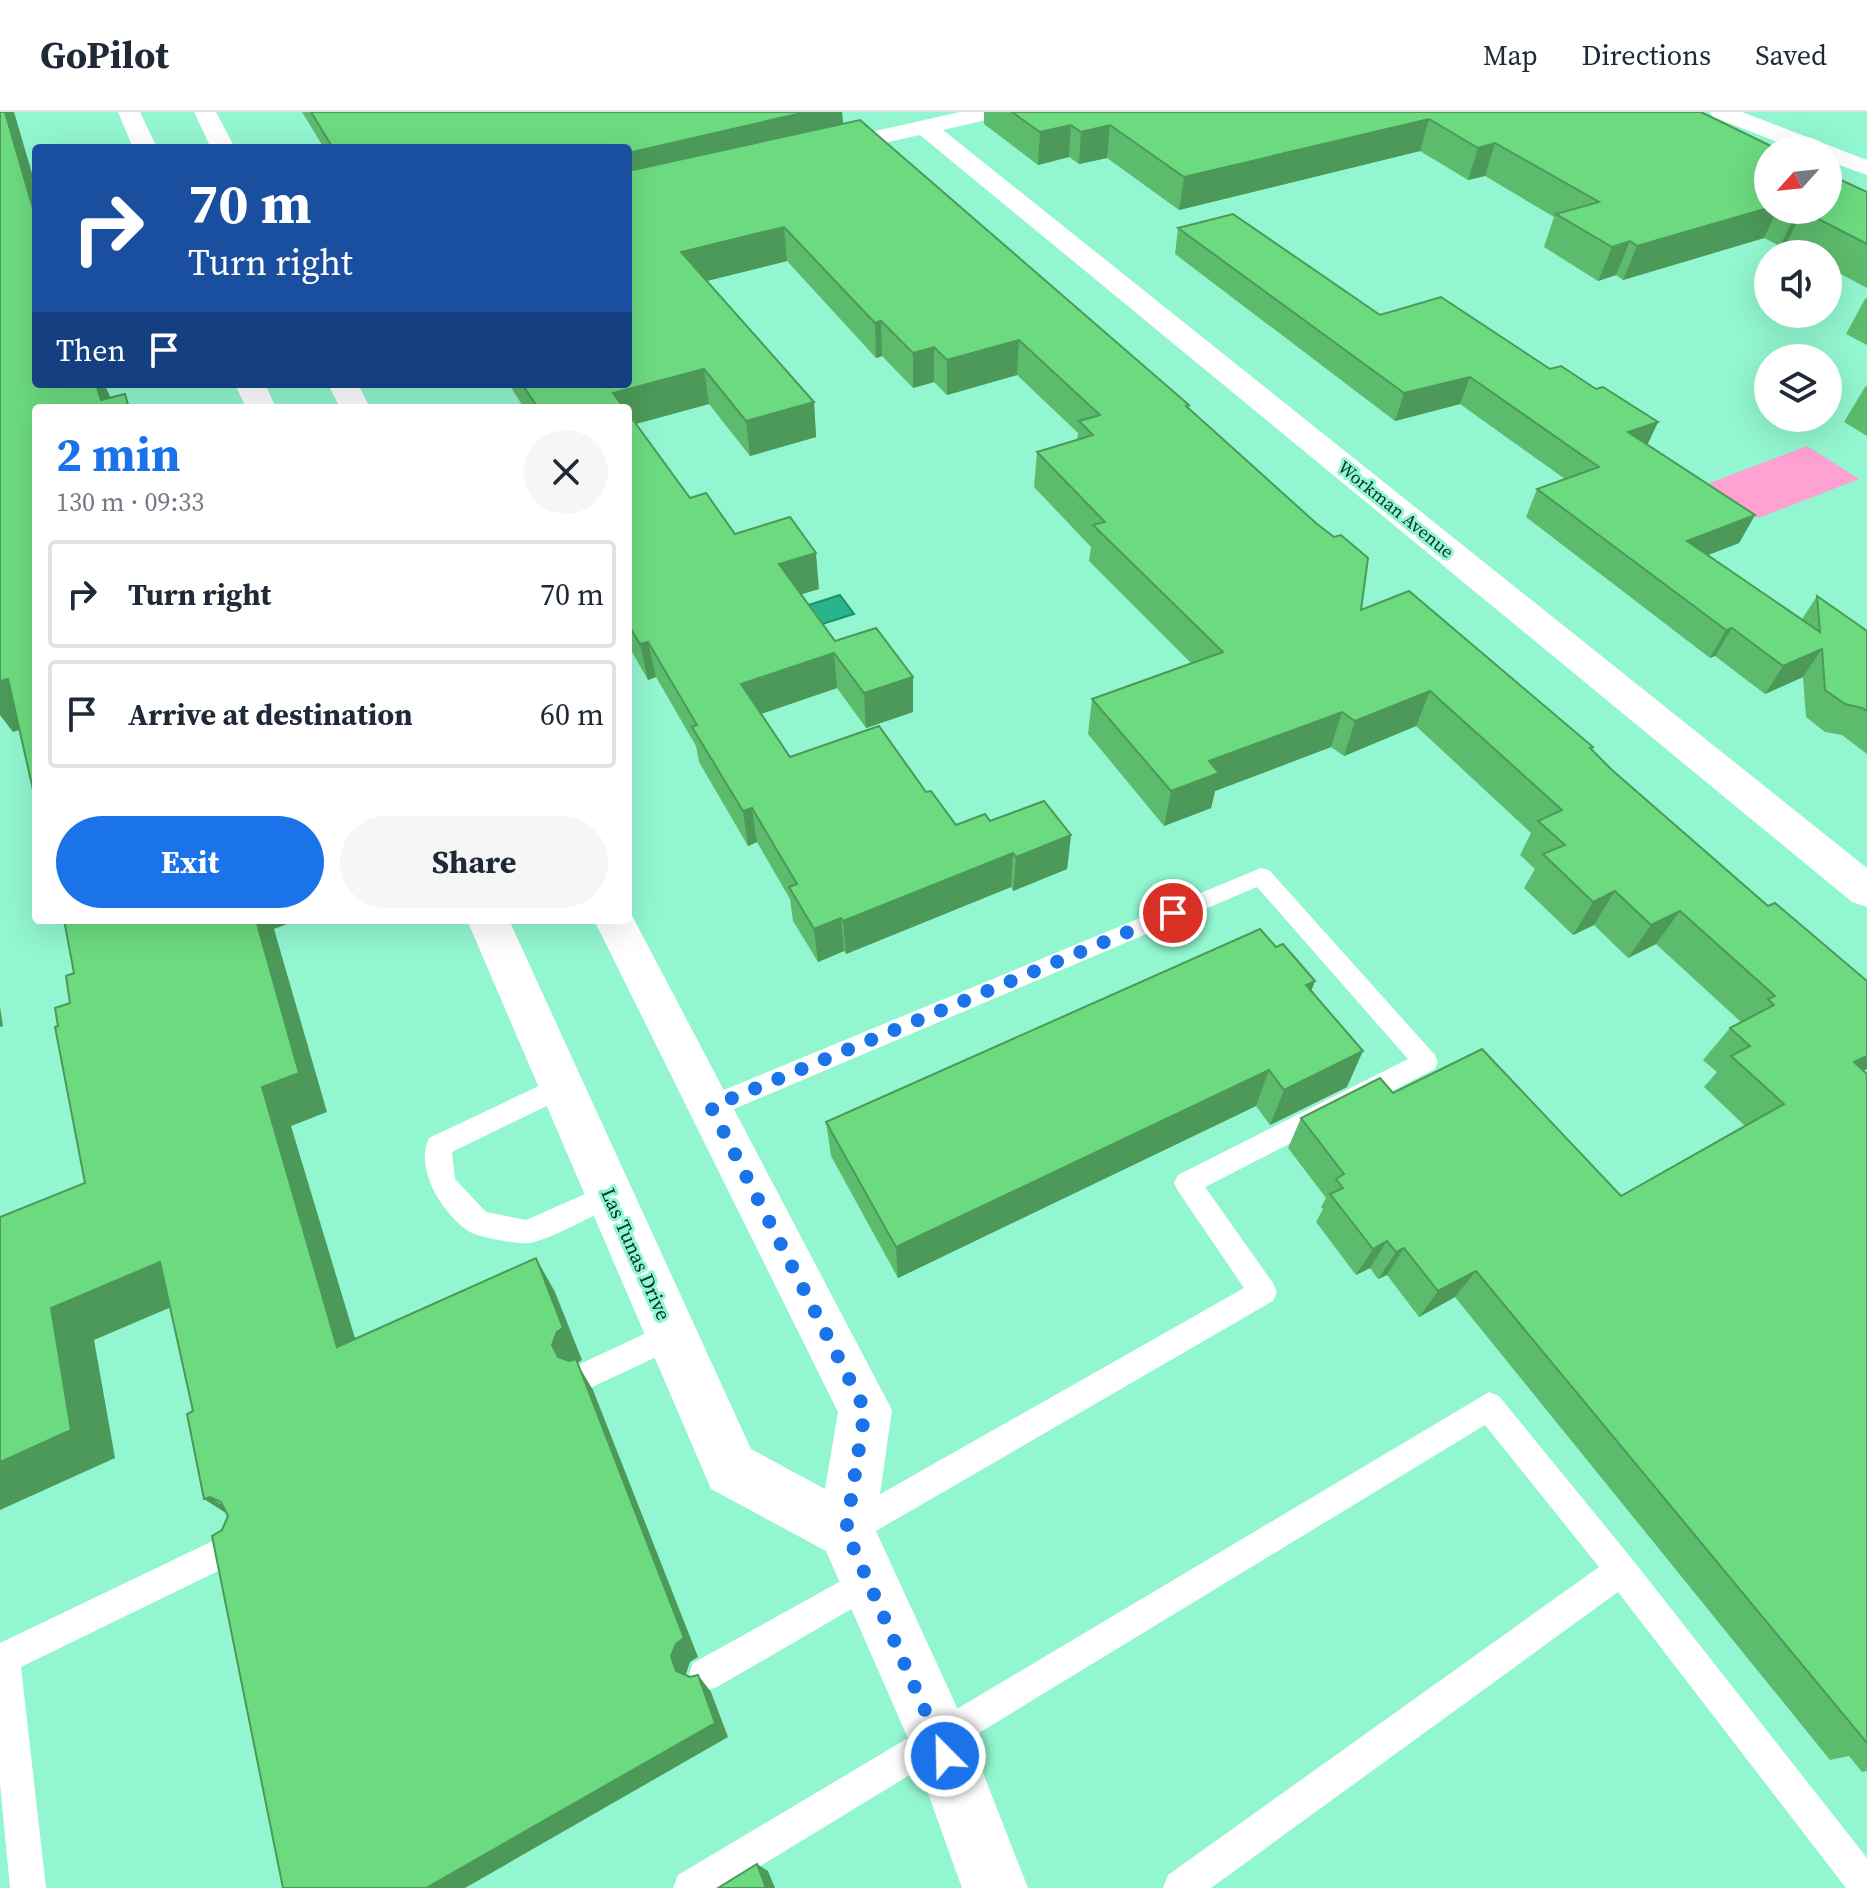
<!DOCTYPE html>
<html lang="en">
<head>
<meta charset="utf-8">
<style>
	:root { --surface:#fff; --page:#f6f6f7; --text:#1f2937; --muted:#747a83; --line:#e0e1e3; --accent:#1a73e8 }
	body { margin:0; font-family:"Source Serif 4",serif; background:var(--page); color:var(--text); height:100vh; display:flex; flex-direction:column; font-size:30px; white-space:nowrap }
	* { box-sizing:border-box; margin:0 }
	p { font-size:26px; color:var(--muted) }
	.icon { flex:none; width:44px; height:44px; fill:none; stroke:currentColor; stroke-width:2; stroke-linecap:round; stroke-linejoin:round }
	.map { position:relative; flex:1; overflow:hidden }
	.drawer { position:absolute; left:32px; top:292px; width:600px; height:520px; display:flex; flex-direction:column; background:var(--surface); border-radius:8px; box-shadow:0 8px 32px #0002 }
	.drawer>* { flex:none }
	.banner { position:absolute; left:32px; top:32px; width:600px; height:244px; border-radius:8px; box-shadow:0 8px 32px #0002; background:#1a4fa0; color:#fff; overflow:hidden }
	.needle { width:52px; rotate:243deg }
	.fabs { position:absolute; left:1754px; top:24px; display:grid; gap:16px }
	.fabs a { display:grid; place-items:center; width:88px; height:88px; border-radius:50%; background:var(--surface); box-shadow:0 8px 32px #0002; font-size:40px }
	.pin { position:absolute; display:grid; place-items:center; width:68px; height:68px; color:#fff; margin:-34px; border:4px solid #fff; border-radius:50%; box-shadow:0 2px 8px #0007 }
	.me { position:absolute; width:88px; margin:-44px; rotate:337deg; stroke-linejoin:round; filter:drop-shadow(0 0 6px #0008) }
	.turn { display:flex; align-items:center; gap:28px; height:168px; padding:0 24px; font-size:36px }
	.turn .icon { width:104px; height:104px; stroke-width:2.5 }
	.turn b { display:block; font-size:56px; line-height:68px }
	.then { display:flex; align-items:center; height:76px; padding:0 24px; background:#0003; gap:16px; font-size:30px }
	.round { display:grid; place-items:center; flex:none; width:84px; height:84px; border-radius:42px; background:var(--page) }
	.overview { display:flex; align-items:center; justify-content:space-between; height:136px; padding:0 24px }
	h1 { font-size:48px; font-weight:700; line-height:60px; color:var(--accent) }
	.primary-button { display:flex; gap:16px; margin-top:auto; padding:16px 24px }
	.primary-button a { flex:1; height:92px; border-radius:48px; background:var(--accent); color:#fff; font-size:32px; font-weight:700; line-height:92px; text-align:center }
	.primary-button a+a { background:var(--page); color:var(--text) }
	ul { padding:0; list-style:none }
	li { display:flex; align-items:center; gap:24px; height:108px; margin:0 16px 12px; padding:0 8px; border:4px solid var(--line); border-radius:8px }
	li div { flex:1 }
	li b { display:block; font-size:30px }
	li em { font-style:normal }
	header { display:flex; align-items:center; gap:48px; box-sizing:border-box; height:112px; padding:0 40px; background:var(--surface); border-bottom:2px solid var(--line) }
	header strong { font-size:38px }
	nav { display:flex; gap:44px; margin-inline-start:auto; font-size:28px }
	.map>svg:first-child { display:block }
	.green { fill:#ffa1d2 }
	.water { fill:#29b58c; stroke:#1e8e6d; stroke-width:2 }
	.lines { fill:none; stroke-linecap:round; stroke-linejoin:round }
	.service { fill:#fff; fill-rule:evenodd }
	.minor { fill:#fff; fill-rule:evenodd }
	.tertiary { fill:#fff; fill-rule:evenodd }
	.primary { fill:#fff; fill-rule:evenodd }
	.wall { fill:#5dbb6d }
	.shaded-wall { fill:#4c9959 }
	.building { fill:#6cda7f; stroke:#4c9959; stroke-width:2 }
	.route { stroke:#1a73e8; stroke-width:14; stroke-dasharray:0 25.2 }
	.labels { text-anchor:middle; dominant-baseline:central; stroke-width:6; stroke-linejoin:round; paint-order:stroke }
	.far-street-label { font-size:18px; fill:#063326; stroke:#92f6d0 }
	.street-label { font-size:20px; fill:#063326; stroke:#92f6d0 }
</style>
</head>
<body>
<header>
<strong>GoPilot</strong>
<nav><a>Map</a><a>Directions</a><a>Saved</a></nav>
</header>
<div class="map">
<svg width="1867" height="1776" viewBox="0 0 1867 1776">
	<rect width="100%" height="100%" fill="#92f6d0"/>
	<!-- green -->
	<polygon class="green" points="1807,334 1859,367 1759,406 1707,372"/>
	<!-- water -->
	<polygon class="water" points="840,483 854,502 784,524 771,505"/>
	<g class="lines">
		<!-- service -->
		<g class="service">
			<polygon points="1261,756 1269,758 1435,943 1438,950 1435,957 1205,1075 1273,1171 1277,1180 1273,1189 862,1427 851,1431 840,1427 836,1416 840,1405 1244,1176 1178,1079 1174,1071 1178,1063 1408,947 1257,775 720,1003 711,1006 702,1003 698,995 702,987"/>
			<path d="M 562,963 L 571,966 L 575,974 L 571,982 L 452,1040 L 455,1067 L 486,1100 L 526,1108 L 610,1071 L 619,1075 L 623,1083 L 619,1091 C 593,1103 557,1125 530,1131 C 521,1133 478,1125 470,1120 C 443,1103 414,1057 429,1026 Z"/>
			<polygon points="672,1209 682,1213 686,1223 682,1233 588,1277 578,1273 574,1263 578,1253"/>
			<polygon points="1489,1280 1499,1284 1632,1447 1867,1746 1867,1776 1846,1776 1618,1480 1211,1776 1163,1776 1168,1763 1599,1455 1485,1313 724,1776 673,1776 678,1763"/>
			<polygon points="244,1414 255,1419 260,1430 255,1441 21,1555 46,1776 10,1776 0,1672 0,1531"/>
			<polygon points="868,1454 879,1459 884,1470 879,1481 717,1575 705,1579 693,1575 689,1563 693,1551"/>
		</g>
		<!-- minor -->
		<polygon class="minor" points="960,0 1002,0 999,5 943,18 1867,756 1867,795 1852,790 920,23 821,45 813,43 809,38 813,33"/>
		<!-- tertiary -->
		<polygon class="tertiary" points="1710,0 1742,0 1867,48 1867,63 1828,49 1828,38 1798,38 1713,5"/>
		<!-- primary -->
		<g class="primary">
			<polygon points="118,0 140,0 157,36 133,36"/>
			<polygon points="194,0 216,0 235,36 211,36"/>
			<polygon points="235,272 265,272 276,296 246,296"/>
			<polygon points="328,272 358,272 370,296 340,296"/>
			<polygon points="628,796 892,1298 875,1417 960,1602 1028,1776 962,1776 910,1631 826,1439 711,1377 467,808 509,808 751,1337 825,1377 838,1300 594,808 628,808"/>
		</g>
	</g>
	<!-- wall -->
	<g class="wall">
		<polygon points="302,0 842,0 843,11 1189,293 1189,296 1361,498 1593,635 1592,638 1867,962 1867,1659 1862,1660 1849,1644 1830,1648 1455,1185 1419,1205 1387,1163 1378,1167 1370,1156 1356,1163 1316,1110 1323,1097 1321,1095 1326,1086 1288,1036 1301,1006 1393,981 1621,1084 1745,1014 1704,975 1717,960 1703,948 1730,916 1741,910 1656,832 1628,846 1594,813 1573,823 1524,776 1535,757 1520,743 1531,721 1416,614 1344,644 1331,635 1215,679 1211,696 1164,714 1088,622 1092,587 1191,551 1089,449 1091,435 1034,375 1037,340 1077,328 1078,321 1017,263 947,283 934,270 913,276 882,244 876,246 787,149 707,169 814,290 816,325 750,344 709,292 636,312 690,386 735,422 819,477 801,482 835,529 913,565 913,600 866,616 837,576 761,602 790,645 926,680 956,713 990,709 1071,723 1067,757 1013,779 1011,775 846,842 844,839 818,850 793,809 790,787 757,730 748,734 699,650 696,634 656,565 648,568 628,533 628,296 524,296 509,272 628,272 628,36 324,36"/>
		<polygon points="984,0 1701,0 1768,98 1828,98 1867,80 1867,176 1828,155 1828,142 1804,142 1786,132 1780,134 1764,126 1623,168 1616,163 1598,169 1544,135 1554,105 1485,64 1468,68 1420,39 1179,98 1107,46 1079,52 1069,45 1038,53 984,12"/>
		<polygon points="1178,116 1380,203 1550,257 1596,277 1658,310 1647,333 1755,403 1739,431 1708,443 1802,507 1817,484 1867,519 1867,642 1842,623 1825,620 1806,605 1803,565 1765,582 1715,544 1710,546 1526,405 1537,377 1565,367 1460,292 1395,309 1175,142"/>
		<polygon points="1867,186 1867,233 1846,222 1865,187"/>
		<polygon points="1867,274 1867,324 1844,310 1865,275"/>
		<polygon points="1276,835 1315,869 1311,878 1347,975 1270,1013 1256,994 898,1166 831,1044 826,1010"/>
	</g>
	<!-- shaded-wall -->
	<g class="shaded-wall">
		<polygon points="5,0 14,0 36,75 36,107"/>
		<polygon points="806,0 842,0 844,24 628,75 628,41"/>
		<polygon points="1429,7 1420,39 1179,98 1184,65"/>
		<polygon points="1071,13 1069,45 1038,53 1040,20"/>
		<polygon points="1110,13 1107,46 1079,52 1081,20"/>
		<polygon points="1495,31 1485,64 1468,68 1478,36"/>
		<polygon points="1768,96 1768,98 1777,98 1764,126 1623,168 1637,134"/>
		<polygon points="1803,99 1786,132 1780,134 1796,101"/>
		<polygon points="784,115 787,149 686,174 681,140"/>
		<polygon points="1630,129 1616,163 1598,169 1612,135"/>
		<polygon points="881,209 882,244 876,246 875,211"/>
		<polygon points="1019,228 1017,263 947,283 947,248"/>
		<polygon points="934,235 934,270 913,276 913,241"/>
		<polygon points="704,257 709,292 628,314 628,296 616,296 613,281"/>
		<polygon points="1470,265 1460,292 1395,309 1404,281"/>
		<polygon points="96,272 104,272 109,282 114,296 101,288"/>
		<polygon points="488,272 504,272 489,276"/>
		<polygon points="814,290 816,325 750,344 746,309"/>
		<polygon points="1658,310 1645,338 1628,320"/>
		<polygon points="1755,403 1739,431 1672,457 1687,429"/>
		<polygon points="816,441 819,477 783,488 779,452"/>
		<polygon points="1732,516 1715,544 1710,546 1726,518"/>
		<polygon points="648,530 656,565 648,568 640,532"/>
		<polygon points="1822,537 1803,565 1765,582 1783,554"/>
		<polygon points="834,541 837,576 746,607 741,572"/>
		<polygon points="913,565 913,600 866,616 864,581"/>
		<polygon points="8,567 36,613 13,620 0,603 0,569"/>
		<polygon points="1430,579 1416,614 1344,644 1355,609"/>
		<polygon points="1342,600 1331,635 1215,679 1211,696 1164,714 1171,679 1209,649"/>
		<polygon points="752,696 757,730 748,734 743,699"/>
		<polygon points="1071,723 1067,757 1013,779 1016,745"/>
		<polygon points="1013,741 1011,775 846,842 843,809"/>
		<polygon points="1615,779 1594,813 1573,823 1593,790"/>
		<polygon points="1680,799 1656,832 1628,846 1651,813"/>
		<polygon points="841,806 844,839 818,850 814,817"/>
		<polygon points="256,808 298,808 274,817 327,1000 291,1014 367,1266 337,1235 262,975"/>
		<polygon points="1315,869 1301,906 1306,873"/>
		<polygon points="0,895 3,914 0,915"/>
		<polygon points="1363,939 1347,975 1270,1013 1284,978"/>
		<polygon points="1867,944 1867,957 1823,981 1854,950"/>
		<polygon points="1269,958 1256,994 898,1166 896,1135"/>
		<polygon points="1387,1129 1370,1156 1356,1163 1373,1137"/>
		<polygon points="1404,1136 1387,1163 1378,1167 1396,1140"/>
		<polygon points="536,1146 555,1180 582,1248 577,1251 593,1278 698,1545 690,1550 686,1562 690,1576 676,1559 575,1252 558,1245 552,1233"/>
		<polygon points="160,1150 197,1184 94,1228 115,1346 0,1398 0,1350 51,1196"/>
		<polygon points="1476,1159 1455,1185 1419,1205 1438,1179"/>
		<polygon points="210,1385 248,1410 243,1412 204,1387"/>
		<polygon points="698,1563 711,1580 728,1625 465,1776 426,1776"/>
		<polygon points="757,1752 768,1759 775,1776 766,1776"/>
	</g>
	<!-- building -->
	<g class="building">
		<polygon points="0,0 5,0 36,107 36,272 96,272 101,288 125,282 129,296 36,296 36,691 8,567 0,569"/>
		<polygon points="311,0 806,0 628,41 628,36 333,36"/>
		<polygon points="1012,0 1701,0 1779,38 1768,38 1768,96 1637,134 1630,129 1612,135 1556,102 1599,90 1495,31 1478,36 1429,7 1184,65 1110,13 1081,20 1071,13 1040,20"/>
		<polygon points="860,8 1189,293 1186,294 1317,412 1334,425 1341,423 1368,446 1361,498 1409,479 1593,635 1590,636 1612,658 1768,794 1775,791 1867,869 1867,944 1854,950 1867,962 1867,1631 1476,1159 1438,1179 1404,1136 1396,1140 1387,1129 1373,1137 1330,1082 1343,1076 1336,1067 1344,1062 1301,1006 1380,966 1393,981 1482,937 1621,1084 1784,992 1731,944 1750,934 1730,916 1774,893 1768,887 1775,884 1680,799 1651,813 1615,779 1593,790 1543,742 1565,733 1538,709 1562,698 1430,579 1355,609 1342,600 1209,649 1219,661 1171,679 1092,587 1223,540 1093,413 1105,410 1037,340 1093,323 1079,309 1100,303 1019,228 947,248 934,235 913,241 881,209 875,211 784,115 681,140 814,290 746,309 704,257 613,281 624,296 538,296 522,272 628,272 628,59"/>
		<polygon points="1828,62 1867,80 1867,132 1803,99 1796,101 1790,98 1828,98"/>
		<polygon points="1233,102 1380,203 1441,185 1550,257 1561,254 1596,277 1603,275 1658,310 1628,320 1755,403 1687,429 1820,520 1817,484 1867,519 1867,599 1862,596 1845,592 1825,578 1822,537 1783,554 1732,516 1726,518 1537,377 1599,355 1470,265 1404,281 1178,116"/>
		<polygon points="628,301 690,386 706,381 735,422 790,405 816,441 779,452 835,529 876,516 913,565 864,581 834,541 741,572 790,645 879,614 926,680 931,679 956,713 985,702 990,709 1044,689 1071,723 1016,745 1013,741 843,809 841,806 814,817 789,775 797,772 752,696 743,699 692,615 697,613 648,530 640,532 628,512"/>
		<polygon points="64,808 256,808 299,961 262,975 337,1235 536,1146 563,1216 557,1220 552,1233 558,1245 569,1249 576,1247 684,1526 676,1532 671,1544 676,1559 690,1565 698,1563 715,1611 426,1776 283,1776 212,1424 222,1418 228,1404 221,1390 210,1385 204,1387 187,1302 193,1299 160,1150 51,1196 71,1318 0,1350 0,1105 85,1071 55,915 58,914 55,896 70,891 66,864 74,861"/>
		<polygon points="1260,817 1276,835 1283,832 1315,869 1306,873 1363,939 1284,978 1269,958 896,1135 826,1010"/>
		<polygon points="757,1752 766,1776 718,1776"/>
	</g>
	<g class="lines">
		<!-- route -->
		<polyline class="route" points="945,1644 846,1419 865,1298 711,995 1173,801"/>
	</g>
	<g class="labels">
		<!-- far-street labels -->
		<g class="far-street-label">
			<text transform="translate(1396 397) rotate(39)">Workman Avenue</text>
		</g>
		<!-- street labels -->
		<g class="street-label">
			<text transform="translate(636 1142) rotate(66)">Las Tunas Drive</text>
		</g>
	</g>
</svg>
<div class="fabs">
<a><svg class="needle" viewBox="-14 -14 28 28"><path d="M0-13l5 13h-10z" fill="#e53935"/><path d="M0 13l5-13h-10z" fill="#747a83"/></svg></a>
<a><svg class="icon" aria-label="sound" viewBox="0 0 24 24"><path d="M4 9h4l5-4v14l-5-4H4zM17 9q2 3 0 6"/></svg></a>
<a><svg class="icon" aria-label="layers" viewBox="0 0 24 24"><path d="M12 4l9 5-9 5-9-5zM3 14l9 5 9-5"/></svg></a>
</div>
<div class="pin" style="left:1173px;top:801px;background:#d93025"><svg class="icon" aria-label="arrive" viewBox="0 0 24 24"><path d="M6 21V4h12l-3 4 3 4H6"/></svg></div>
<svg class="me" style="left:945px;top:1644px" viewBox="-20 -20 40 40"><circle r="17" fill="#1a73e8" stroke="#fff" stroke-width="3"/><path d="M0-11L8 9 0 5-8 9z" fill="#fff"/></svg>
<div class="banner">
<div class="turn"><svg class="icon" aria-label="right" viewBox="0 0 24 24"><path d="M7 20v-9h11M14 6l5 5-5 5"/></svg><div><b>70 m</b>Turn right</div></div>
<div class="then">Then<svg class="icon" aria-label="arrive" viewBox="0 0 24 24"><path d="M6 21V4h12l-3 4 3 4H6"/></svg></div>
</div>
<section class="drawer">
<div class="overview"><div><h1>2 min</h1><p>130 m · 09:33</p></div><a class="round"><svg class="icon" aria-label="close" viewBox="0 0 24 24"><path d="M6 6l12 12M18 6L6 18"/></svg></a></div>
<ul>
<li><svg class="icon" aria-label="right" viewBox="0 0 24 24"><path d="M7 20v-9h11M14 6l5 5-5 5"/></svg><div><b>Turn right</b></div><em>70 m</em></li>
<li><svg class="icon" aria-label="arrive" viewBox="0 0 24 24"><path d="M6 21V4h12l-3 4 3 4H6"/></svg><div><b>Arrive at destination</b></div><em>60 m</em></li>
</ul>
<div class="primary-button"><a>Exit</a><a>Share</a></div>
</section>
</div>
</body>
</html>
